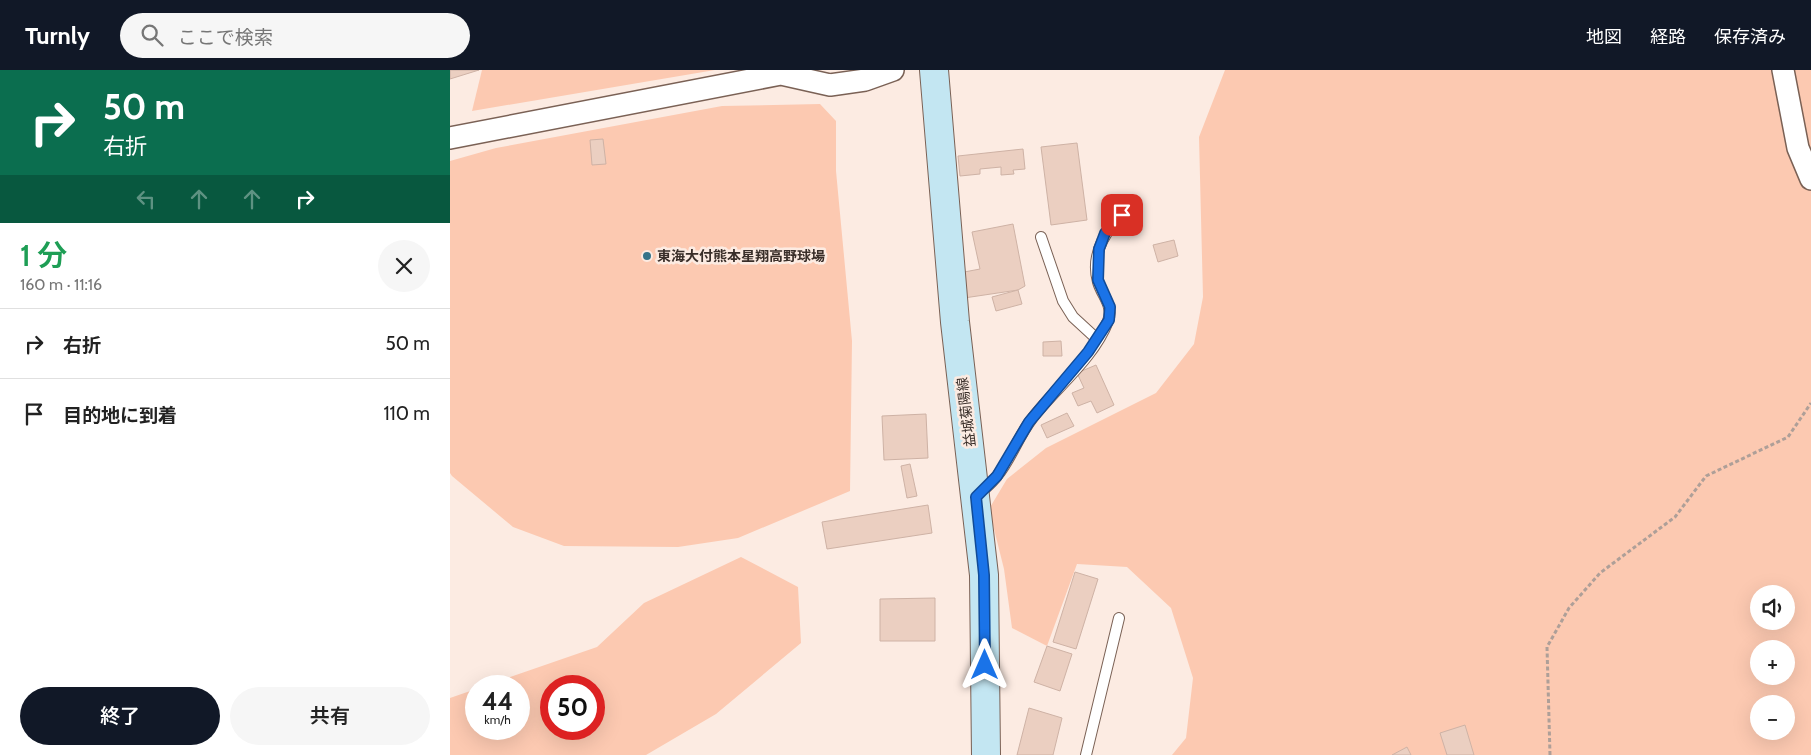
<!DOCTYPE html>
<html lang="ja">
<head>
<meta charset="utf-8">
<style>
	:root { --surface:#fff; --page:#f6f6f6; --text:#222; --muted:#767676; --line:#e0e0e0; --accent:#111827 }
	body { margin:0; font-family:Cabin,"Noto Sans JP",sans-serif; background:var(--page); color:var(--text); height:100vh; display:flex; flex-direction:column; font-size:19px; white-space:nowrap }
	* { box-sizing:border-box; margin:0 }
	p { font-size:16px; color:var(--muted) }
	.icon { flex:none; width:28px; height:28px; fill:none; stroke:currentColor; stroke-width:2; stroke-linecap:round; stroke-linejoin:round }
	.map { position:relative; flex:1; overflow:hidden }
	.side { display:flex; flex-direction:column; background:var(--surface); width:450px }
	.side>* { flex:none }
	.guide { background:#0b6e4f; color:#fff; overflow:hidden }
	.tools { position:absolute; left:1300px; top:515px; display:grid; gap:10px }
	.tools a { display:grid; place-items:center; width:45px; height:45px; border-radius:50%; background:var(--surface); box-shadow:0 5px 20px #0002; font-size:25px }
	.speed { position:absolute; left:15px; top:605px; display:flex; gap:10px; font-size:25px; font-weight:700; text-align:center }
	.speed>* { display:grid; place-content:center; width:65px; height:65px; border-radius:50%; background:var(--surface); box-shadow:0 5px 20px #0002; line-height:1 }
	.speed small { font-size:12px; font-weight:400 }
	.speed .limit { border:8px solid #d22; background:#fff; color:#111 }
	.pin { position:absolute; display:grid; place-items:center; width:42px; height:42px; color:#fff; margin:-21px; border-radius:10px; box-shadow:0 2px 8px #0006 }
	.me { position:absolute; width:55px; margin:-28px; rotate:0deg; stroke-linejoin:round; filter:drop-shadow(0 0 4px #0008) }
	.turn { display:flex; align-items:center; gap:18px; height:105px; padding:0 20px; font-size:22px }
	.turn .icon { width:65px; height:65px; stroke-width:2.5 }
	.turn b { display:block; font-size:35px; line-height:42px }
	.lanes { display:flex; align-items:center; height:48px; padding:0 20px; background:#0003; justify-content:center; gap:25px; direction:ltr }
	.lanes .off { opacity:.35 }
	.round { display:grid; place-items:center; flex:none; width:52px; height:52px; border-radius:26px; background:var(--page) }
	.summary { display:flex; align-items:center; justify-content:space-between; height:85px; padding:0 20px }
	h1 { font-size:30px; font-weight:600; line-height:38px; color:#1e9e55 }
	.cta { display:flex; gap:10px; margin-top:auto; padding:10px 20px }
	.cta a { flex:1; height:58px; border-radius:30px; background:var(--accent); color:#fff; font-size:20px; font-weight:600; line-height:58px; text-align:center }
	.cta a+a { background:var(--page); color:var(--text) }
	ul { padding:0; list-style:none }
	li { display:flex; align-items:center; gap:15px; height:70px; padding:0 20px; border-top:1px solid var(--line) }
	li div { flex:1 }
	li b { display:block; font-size:19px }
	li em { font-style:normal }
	header { display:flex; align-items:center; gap:30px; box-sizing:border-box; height:70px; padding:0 25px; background:var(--accent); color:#fff }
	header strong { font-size:24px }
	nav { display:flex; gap:28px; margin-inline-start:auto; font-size:18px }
	.search { width:350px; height:45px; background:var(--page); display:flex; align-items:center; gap:12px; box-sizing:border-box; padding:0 18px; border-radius:28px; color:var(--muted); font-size:19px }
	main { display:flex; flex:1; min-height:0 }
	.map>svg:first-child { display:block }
	.green { fill:#fcc9b1; fill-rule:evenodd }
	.building { fill:#ebcfc1; stroke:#ceb2a5 }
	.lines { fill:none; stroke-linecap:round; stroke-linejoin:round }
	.service-casing { stroke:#7a6155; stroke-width:12 }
	.minor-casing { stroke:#7a6155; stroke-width:24 }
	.secondary-casing { stroke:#7a6155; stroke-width:30 }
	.path { stroke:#ae9f98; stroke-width:3; stroke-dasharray:4 2.5; stroke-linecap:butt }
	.service { stroke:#fff; stroke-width:10 }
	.minor { stroke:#fff; stroke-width:21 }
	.secondary { stroke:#c3e6f2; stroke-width:28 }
	.route-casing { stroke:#114b97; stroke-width:12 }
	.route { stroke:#1a73e8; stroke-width:9 }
	.poi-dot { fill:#36748a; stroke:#fcebe2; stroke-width:2 }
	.labels { text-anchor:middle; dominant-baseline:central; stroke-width:5; stroke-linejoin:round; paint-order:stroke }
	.poi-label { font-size:14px; font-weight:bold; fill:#392e29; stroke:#fcebe2; text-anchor:start }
	.street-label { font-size:14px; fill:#392e29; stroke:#fcebe2 }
</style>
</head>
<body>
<header>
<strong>Turnly</strong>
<div class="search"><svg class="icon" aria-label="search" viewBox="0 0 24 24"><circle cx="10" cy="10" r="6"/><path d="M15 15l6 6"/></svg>ここで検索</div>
<nav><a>地図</a><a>経路</a><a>保存済み</a></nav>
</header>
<main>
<section class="side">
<div class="guide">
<div class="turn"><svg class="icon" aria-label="right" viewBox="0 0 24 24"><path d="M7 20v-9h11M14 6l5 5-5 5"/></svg><div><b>50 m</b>右折</div></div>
<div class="lanes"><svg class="icon off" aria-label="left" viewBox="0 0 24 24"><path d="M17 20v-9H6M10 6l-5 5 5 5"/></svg><svg class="icon off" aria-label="ahead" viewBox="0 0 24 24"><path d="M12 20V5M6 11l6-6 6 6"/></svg><svg class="icon off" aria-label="ahead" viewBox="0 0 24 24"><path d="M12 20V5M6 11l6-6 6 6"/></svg><svg class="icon" aria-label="right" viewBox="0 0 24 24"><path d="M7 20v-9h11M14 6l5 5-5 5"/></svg></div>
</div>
<div class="summary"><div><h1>1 分</h1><p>160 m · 11:16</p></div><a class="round"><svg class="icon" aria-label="close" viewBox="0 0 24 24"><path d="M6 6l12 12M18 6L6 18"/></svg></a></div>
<ul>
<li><svg class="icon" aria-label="right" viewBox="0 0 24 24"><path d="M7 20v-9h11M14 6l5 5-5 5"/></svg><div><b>右折</b></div><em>50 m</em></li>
<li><svg class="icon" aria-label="arrive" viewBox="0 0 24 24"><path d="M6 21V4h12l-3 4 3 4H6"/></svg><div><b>目的地に到着</b></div><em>110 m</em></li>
</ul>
<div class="cta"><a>終了</a><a>共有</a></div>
</section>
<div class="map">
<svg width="1361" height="685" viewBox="0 0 1361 685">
	<rect width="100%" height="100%" fill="#fcebe2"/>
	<!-- green -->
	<g class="green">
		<polygon points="32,0 265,0 22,41"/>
		<path d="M 775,0 L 1361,0 L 1361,685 L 722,685 L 736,668 L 743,608 L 721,538 L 677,497 L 627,494 L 597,576 L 562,558 L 554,499 L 539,439 L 557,409 L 596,378 L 706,323 L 744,274 L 753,227 L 749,67 ZM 1309,524 L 1336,524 L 1336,551 L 1309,551 ZM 1309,579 L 1336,579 L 1336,606 L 1309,606 ZM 1309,634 L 1336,634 L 1336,661 L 1309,661 Z"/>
		<polygon points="370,34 386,51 386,101 402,271 400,421 288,468 228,477 114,476 63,457 2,406 0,403 0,91 46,78 272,36"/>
		<path d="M 291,487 L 348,517 L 351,573 L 266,644 L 196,685 L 0,685 L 0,628 L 26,619 L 26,659 L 69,659 L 69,616 L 34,616 L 147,577 L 194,533 ZM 101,616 L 144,616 L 144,659 L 101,659 Z"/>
	</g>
	<!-- building -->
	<g class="building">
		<polygon points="0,0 29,0 0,9"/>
		<polygon points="153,69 156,94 142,95 140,70"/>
		<polygon points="627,73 637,150 601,155 591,77"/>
		<polygon points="573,79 575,99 563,100 564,104 551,105 551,97 530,99 530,104 510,106 508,86"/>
		<polygon points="563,154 575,216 568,220 514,228 509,203 530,199 522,162"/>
		<polygon points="724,170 728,186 708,192 703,175"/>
		<polygon points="568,220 572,234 546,241 542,227"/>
		<polygon points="611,271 612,286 593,286 593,272"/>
		<polygon points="646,295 664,335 647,343 641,331 628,336 622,323 634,318 627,303"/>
		<polygon points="617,343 624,356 597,368 591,355"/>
		<polygon points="476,344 478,388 434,390 432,346"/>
		<polygon points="460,394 467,426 457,428 451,396"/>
		<polygon points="478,435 482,463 377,479 372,452"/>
		<polygon points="625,502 648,509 626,579 603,572"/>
		<polygon points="485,528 485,571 430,571 430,529"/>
		<polygon points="597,576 622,584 610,621 584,612"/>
		<polygon points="579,638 612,648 603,685 567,685"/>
		<polygon points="1015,655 1024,685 997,685 990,663"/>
		<polygon points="957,677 961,685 942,685"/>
	</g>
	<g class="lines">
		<defs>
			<g id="service">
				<polyline points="591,167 613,231 623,247 648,270"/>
				<path d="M 528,425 C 534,419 542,413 547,406 C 561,389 568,367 581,350 C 605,318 643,290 658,251 C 664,236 652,226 648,212 C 640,184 657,154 680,140"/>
				<polyline points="636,685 669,548"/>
			</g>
			<g id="minor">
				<polyline points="1333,0 1348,78 1361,109"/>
				<polyline points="0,68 331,4 380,15 415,10 443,0"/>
			</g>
			<polyline id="secondary" points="484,0 505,252 534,505 536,685"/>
		</defs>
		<!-- service casing -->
		<use href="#service" class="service-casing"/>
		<!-- minor casing -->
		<use href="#minor" class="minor-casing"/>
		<!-- secondary casing -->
		<use href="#secondary" class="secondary-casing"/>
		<!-- path -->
		<polyline class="path" points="1100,685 1097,577 1119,538 1150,503 1225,447 1256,406 1338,367 1361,333"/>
		<!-- service -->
		<use href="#service" class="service"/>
		<!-- minor -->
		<use href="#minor" class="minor"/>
		<!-- secondary -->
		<use href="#secondary" class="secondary"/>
	</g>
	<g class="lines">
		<defs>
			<polyline id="route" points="535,595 534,505 526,427 547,406 579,352 638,282 659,250 660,237 648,210 649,179 655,163 672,145"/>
		</defs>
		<!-- route casing -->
		<use href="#route" class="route-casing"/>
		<!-- route -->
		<use href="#route" class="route"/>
	</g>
	<!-- markers -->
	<circle class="poi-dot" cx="197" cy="186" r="5"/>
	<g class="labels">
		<!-- poi labels -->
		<g class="poi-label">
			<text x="207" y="186">東海大付熊本星翔高野球場</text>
		</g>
		<!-- street labels -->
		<g class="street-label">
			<text transform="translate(516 342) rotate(-97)">益城菊陽線</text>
		</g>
	</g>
</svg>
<div class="tools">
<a><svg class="icon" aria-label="sound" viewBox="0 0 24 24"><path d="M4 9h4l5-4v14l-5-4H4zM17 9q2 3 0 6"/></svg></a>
<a>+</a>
<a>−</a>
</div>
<div class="speed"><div>44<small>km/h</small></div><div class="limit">50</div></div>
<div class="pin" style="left:672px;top:145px;background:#d93025"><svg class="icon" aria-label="arrive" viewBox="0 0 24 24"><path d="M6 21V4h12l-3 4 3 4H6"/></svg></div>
<svg class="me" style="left:535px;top:595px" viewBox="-20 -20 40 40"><path d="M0-17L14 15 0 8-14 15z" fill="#1a73e8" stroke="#fff" stroke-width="4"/></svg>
</div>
</main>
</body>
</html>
